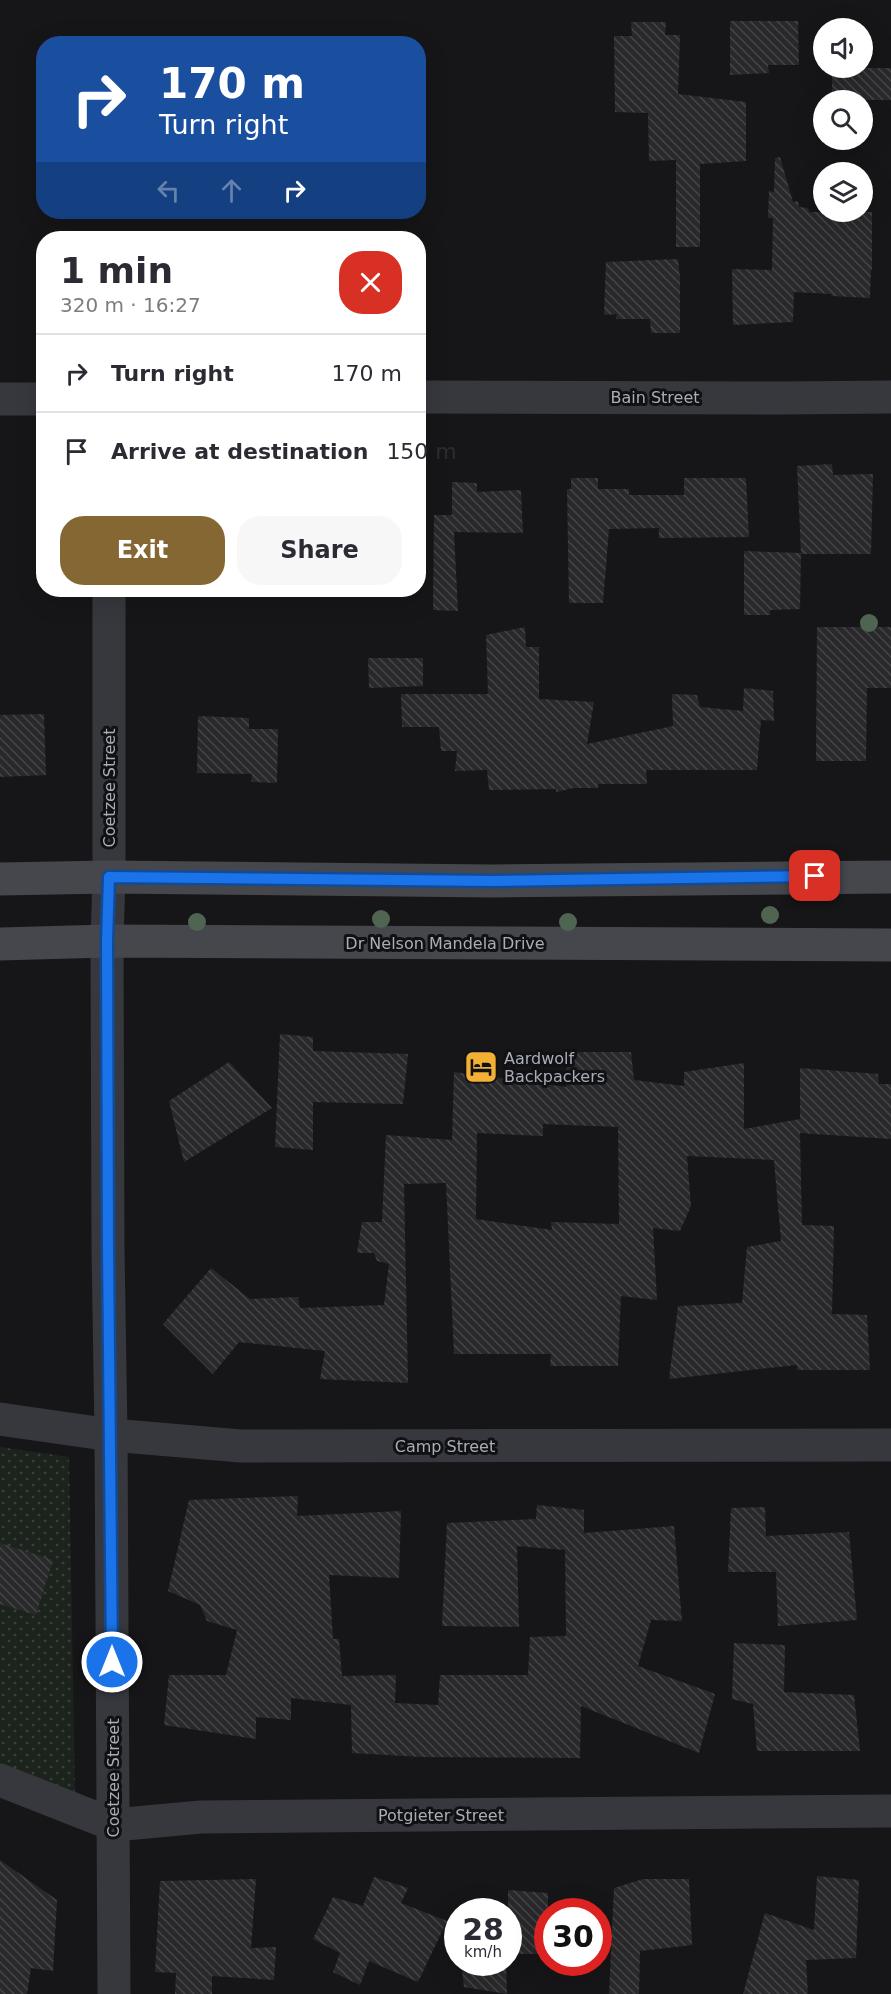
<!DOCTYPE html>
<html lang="en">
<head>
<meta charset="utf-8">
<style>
	:root { --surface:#fff; --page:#f7f7f7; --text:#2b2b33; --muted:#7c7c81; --line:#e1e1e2; --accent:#856733 }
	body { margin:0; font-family:"DejaVu Sans",sans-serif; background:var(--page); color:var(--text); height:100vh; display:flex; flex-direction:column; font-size:22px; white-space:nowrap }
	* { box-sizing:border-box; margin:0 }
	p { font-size:20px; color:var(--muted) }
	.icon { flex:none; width:33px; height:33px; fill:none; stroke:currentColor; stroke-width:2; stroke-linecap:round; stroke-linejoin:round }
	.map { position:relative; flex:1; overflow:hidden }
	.panel { position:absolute; left:36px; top:231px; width:390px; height:366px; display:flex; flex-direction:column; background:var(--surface); border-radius:24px; box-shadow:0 6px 24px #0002 }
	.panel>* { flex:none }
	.banner { position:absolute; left:36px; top:36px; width:390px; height:183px; border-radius:24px; box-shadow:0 6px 24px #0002; background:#1a4fa0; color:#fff; overflow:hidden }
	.controls { position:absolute; left:813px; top:18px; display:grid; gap:12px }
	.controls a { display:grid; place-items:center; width:60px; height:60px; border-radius:50%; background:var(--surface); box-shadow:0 6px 24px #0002; font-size:30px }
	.speed { position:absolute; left:444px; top:1898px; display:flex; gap:12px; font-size:30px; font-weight:700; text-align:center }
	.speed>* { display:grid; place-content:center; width:78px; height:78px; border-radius:50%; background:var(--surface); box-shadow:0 6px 24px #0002; line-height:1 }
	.speed small { font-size:15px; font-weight:400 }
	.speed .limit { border:9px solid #d22; background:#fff; color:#111 }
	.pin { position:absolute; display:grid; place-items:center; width:51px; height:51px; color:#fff; margin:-26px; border-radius:12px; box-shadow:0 3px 9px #0006 }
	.me { position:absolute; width:66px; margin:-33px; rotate:0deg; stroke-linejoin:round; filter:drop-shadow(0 0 4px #0008) }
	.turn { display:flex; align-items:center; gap:21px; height:126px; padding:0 24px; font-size:27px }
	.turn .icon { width:78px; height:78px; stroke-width:2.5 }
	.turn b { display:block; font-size:42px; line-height:51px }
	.lanes { display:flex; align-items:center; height:57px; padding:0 24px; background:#0003; justify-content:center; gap:30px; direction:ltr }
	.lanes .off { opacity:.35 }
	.round { display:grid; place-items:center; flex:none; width:63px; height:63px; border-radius:24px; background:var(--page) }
	.summary { display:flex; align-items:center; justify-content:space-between; height:102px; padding:0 24px }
	h1 { font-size:36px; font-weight:600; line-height:45px }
	.button { display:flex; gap:12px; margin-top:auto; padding:12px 24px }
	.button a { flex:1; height:69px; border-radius:24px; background:var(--accent); color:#fff; font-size:24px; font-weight:600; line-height:69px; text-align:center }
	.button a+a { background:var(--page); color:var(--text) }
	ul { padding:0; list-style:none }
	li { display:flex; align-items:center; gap:18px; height:78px; padding:0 24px; border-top:2px solid var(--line) }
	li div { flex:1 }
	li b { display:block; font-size:22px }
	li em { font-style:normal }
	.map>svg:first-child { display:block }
	.grass { fill:url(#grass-dots) }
	.building { fill:url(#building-back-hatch); fill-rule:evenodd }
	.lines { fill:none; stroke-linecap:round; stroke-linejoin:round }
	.street { stroke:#37383d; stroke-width:33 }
	.secondary { stroke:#45474d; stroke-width:33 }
	.tree { fill:#506452 }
	.route-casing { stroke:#114b97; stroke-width:15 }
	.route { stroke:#1a73e8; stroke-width:10 }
	.labels { text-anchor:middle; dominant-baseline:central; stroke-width:6; stroke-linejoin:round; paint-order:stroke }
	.street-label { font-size:16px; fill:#a8adb8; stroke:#111113 }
	.poi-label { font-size:16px; fill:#a8adb8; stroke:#111113; text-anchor:start }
</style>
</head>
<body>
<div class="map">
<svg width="891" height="1994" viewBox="0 0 891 1994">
	<defs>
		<pattern id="grass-dots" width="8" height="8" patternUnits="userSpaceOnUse" patternTransform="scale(1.5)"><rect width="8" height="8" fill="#1c231d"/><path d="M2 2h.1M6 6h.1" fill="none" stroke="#3a403c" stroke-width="1.8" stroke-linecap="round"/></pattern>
		<pattern id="building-back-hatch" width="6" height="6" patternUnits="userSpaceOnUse" patternTransform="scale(1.5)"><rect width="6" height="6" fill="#29292c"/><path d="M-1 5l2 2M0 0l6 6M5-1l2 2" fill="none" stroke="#454548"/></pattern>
	</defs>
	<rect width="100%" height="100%" fill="#161618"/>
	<!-- grass -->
	<polygon class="grass" points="0,1447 69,1457 75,1798 0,1765"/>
	<!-- building -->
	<g class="building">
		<polygon points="730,21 798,21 799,65 768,65 769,73 730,75"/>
		<polygon points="631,22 666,22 665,35 680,35 678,94 746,102 746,161 700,164 700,247 676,247 676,160 649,161 648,113 615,112 614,36 632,36"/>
		<rect x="832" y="68" width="59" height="32"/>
		<polygon points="780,157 793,202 798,201 799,207 808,208 809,212 872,212 872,271 871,269 870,298 832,296 831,294 794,292 793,322 733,325 732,269 772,270 773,218 768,218 769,191 774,192 775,158"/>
		<polygon points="678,259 680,277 680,333 651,333 650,319 616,319 617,314 604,315 606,262"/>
		<polygon points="832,464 833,475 873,474 871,554 801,554 797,466"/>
		<polygon points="571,478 598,478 598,489 629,489 629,495 684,495 684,478 746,478 749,537 659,538 659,528 609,529 603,603 569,603 567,489 571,489"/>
		<polygon points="452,482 477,483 477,492 521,490 523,533 454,532 458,611 433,610 434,515 452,515"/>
		<polygon points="744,551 801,553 800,609 770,610 770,615 744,615"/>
		<polygon points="525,627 526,647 539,647 539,699 594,702 587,744 673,726 672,694 697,695 700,707 743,711 744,688 773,691 774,721 761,720 757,770 646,770 647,784 598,784 598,788 574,788 556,792 556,789 489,790 487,770 455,771 457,751 441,751 439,727 402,727 401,694 488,694 486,635"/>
		<polygon points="817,627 891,627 891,688 867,688 866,761 816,761"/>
		<polygon points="368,658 423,658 423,686 369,688"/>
		<polygon points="44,714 46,775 0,777 0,715"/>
		<polygon points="198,716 249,718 249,729 278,729 277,783 251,782 252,774 197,773"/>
		<polygon points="280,1034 313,1037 313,1051 408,1054 403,1104 313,1102 313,1150 275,1147"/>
		<path d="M 567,1052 L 631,1052 L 634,1080 L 684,1086 L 684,1072 L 744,1063 L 744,1129 L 800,1119 L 800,1068 L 878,1074 L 879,1084 L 891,1084 L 891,1139 L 800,1133 L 802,1225 L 834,1226 L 832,1314 L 867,1315 L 870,1370 L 797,1370 L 797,1365 L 669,1379 L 678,1306 L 742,1303 L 747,1247 L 781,1241 L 774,1160 L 687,1156 L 691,1206 L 680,1231 L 653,1228 L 657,1300 L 621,1296 L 618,1366 L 550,1366 L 551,1354 L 454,1354 L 446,1183 L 404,1184 L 408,1383 L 320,1379 L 325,1351 L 239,1342 L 213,1374 L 163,1324 L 211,1268 L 250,1299 L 298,1297 L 300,1308 L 384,1305 L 389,1264 L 377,1261 L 374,1253 L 357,1253 L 362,1222 L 382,1222 L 386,1135 L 452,1140 L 454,1072 L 566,1087 ZM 543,1124 L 618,1127 L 619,1224 L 551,1222 L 552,1230 L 476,1219 L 477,1133 L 543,1136 Z"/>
		<polygon points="229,1062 272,1108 184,1162 169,1101"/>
		<polygon points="298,1496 297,1516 401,1511 399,1578 329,1575 333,1639 339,1639 342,1676 396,1675 395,1703 438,1705 440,1675 528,1675 530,1637 566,1636 565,1550 517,1546 519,1627 442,1626 447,1523 536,1519 537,1505 584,1510 584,1533 674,1526 682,1621 651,1620 638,1666 715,1694 699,1753 581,1706 580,1758 421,1757 352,1753 351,1705 291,1698 291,1720 256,1717 256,1739 164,1725 169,1675 226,1675 237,1630 207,1621 200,1605 168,1591 189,1500"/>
		<polygon points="765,1507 766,1536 849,1532 857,1620 778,1626 776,1572 728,1572 731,1508"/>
		<polygon points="0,1543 53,1560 36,1615 0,1604"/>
		<polygon points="734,1643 785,1645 784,1692 854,1695 860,1751 757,1751 753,1704 732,1699"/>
		<polygon points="0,1860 57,1900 53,1971 31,1968 27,1994 0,1994"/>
		<polygon points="817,1876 859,1880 856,1958 806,1960 808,1994 743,1994 765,1913 814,1930"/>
		<polygon points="374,1877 408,1888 401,1903 447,1921 418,1982 369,1961 360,1985 333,1972 340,1953 313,1939 333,1897 363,1906"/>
		<polygon points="256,1879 251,1948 276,1947 274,1980 212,1976 212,1994 175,1994 176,1973 155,1972 160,1881"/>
		<polygon points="643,1879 689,1879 692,1945 640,1951 639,1994 609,1994 614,1888"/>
		<polygon points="508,1890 548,1893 548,1954 508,1954"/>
		<polygon points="461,1962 506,1962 507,1994 464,1987"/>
	</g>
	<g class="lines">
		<!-- street -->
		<g class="street">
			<polyline points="418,397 781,398 891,397"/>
			<polyline points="0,399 44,399"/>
			<polyline points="109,590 109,877 107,941 108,1248 111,1435 114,1994"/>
			<polyline points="0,1419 111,1435 241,1446 891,1445"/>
			<polyline points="0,1780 114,1825 201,1817 891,1811"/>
		</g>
		<!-- secondary -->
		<g class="secondary">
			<polyline points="0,879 109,877 494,881 891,877"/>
			<polyline points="0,944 107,941 891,945"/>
		</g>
	</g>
	<!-- trees -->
	<g class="tree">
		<circle cx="869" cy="623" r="9"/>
		<circle cx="770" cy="915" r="9"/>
		<circle cx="381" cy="919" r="9"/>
		<circle cx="197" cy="922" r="9"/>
		<circle cx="568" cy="922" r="9"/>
	</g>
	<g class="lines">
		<defs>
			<polyline id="route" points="112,1662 108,1248 107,941 109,877 494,881 815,876"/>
		</defs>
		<!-- route casing -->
		<use href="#route" class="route-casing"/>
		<!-- route -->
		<use href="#route" class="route"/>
	</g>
	<!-- icons -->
	<defs>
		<symbol id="hotel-square" viewBox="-11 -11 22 22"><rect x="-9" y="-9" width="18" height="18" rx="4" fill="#f2b134" stroke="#111113"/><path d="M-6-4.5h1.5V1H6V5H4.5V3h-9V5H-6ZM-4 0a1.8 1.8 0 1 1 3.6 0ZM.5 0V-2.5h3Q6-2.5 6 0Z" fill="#111"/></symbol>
	</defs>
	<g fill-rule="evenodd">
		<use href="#hotel-square" x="462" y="1048" width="38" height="38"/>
	</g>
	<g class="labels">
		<!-- street labels -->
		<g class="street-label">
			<text x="655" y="397">Bain Street</text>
			<text transform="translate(109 788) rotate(-90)">Coetzee Street</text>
			<text x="445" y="943">Dr Nelson Mandela Drive</text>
			<text x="445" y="1446">Camp Street</text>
			<text transform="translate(113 1778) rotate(-90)">Coetzee Street</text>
			<text x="441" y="1815">Potgieter Street</text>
		</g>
		<!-- poi labels -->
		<g class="poi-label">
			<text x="504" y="1058">Aardwolf<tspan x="504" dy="18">Backpackers</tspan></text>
		</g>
	</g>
</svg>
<div class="controls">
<a><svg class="icon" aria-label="sound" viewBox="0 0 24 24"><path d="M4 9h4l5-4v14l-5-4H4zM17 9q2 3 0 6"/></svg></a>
<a><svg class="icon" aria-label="search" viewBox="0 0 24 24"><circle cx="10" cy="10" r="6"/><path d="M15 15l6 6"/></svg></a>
<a><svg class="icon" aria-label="layers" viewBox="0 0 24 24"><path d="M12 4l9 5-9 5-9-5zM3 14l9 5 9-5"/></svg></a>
</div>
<div class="speed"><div>28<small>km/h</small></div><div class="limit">30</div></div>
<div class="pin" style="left:815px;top:876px;background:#d93025"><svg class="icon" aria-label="arrive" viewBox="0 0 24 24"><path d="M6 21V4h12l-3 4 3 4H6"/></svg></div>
<svg class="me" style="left:112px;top:1662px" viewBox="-20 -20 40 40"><circle r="17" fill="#1a73e8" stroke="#fff" stroke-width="3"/><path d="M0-11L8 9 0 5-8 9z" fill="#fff"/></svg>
<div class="banner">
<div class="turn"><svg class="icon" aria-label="right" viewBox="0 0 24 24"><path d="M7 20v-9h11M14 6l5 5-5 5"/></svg><div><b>170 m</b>Turn right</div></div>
<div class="lanes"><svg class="icon off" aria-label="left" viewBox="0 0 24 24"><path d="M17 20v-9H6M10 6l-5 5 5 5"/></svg><svg class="icon off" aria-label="ahead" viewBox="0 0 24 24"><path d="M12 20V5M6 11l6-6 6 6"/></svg><svg class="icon" aria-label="right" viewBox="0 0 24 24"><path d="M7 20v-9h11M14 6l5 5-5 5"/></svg></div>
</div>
<section class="panel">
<div class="summary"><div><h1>1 min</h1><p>320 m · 16:27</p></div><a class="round" style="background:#d93025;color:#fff"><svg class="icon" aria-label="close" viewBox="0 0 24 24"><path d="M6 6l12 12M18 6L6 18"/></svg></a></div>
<ul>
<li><svg class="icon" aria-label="right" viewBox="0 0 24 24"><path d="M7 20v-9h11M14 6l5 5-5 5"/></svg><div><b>Turn right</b></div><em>170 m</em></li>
<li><svg class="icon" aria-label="arrive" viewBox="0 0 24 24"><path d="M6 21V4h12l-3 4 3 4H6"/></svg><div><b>Arrive at destination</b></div><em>150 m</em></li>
</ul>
<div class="button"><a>Exit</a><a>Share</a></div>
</section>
</div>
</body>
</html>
